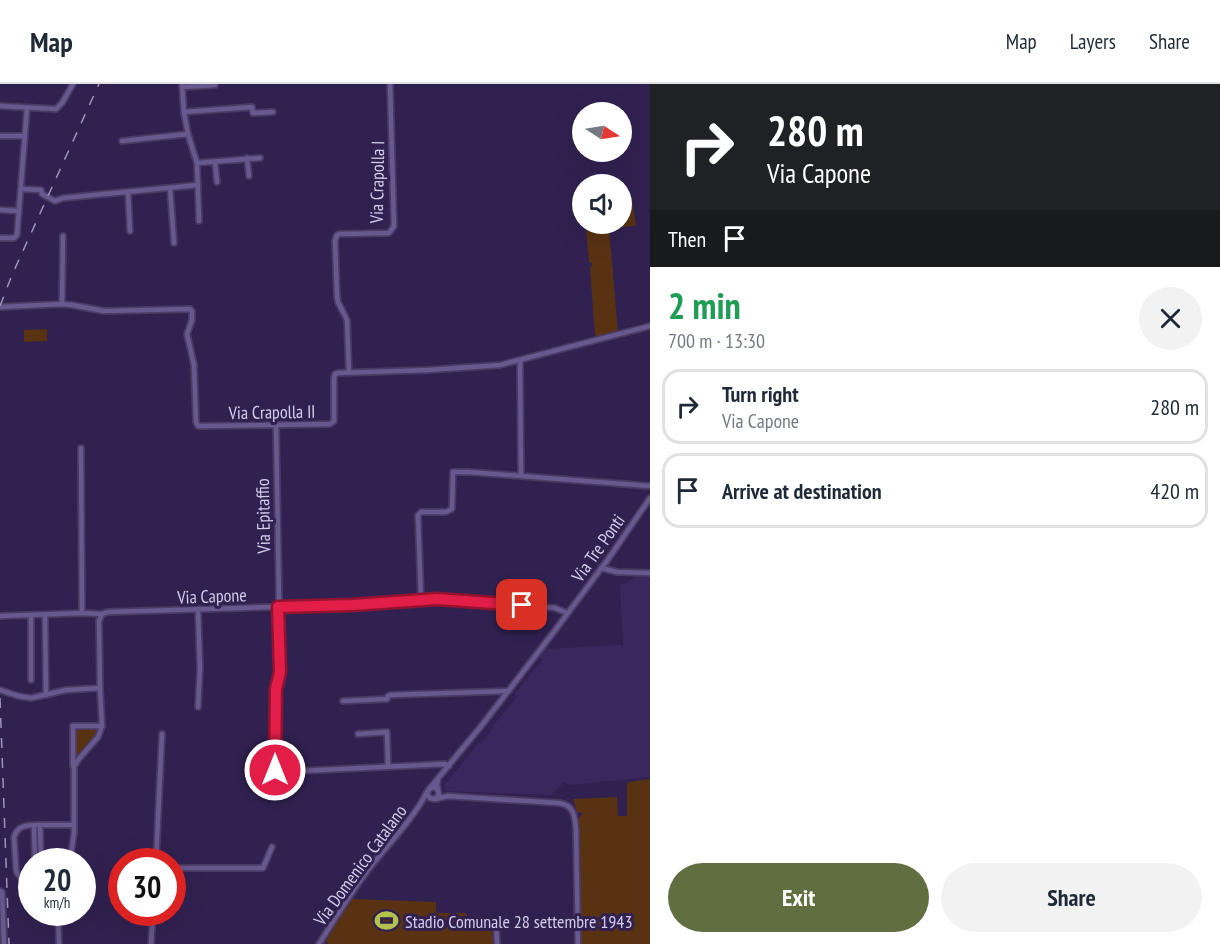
<!DOCTYPE html>
<html lang="en">
<head>
<meta charset="utf-8">
<style>
	:root { --surface:#fff; --page:#f2f2f3; --text:#1f2937; --muted:#747a83; --line:#e0e1e3; --accent:#616e40 }
	body { margin:0; font-family:"PT Sans Narrow",sans-serif; background:var(--page); color:var(--text); height:100vh; display:flex; flex-direction:column; font-size:22px; white-space:nowrap }
	* { box-sizing:border-box; margin:0 }
	p { font-size:20px; color:var(--muted) }
	.icon { flex:none; width:33px; height:33px; fill:none; stroke:currentColor; stroke-width:2; stroke-linecap:round; stroke-linejoin:round }
	.map { position:relative; flex:1; overflow:hidden }
	.sheet { display:flex; flex-direction:column; background:var(--surface); width:570px }
	.sheet>* { flex:none }
	.hud { background:#202124; color:#fff; overflow:hidden }
	.needle { width:39px; rotate:102deg }
	.controls { position:absolute; left:572px; top:18px; display:grid; gap:12px }
	.controls a { display:grid; place-items:center; width:60px; height:60px; border-radius:50%; background:var(--surface); box-shadow:0 6px 24px #0002; font-size:30px }
	.speed { position:absolute; left:18px; top:764px; display:flex; gap:12px; font-size:30px; font-weight:700; text-align:center }
	.speed>* { display:grid; place-content:center; width:78px; height:78px; border-radius:50%; background:var(--surface); box-shadow:0 6px 24px #0002; line-height:1 }
	.speed small { font-size:15px; font-weight:400 }
	.speed .limit { border:9px solid #d22; background:#fff; color:#111 }
	.pin { position:absolute; display:grid; place-items:center; width:51px; height:51px; color:#fff; margin:-26px; border-radius:12px; box-shadow:0 3px 9px #0006 }
	.me { position:absolute; width:66px; margin:-33px; rotate:0deg; stroke-linejoin:round; filter:drop-shadow(0 0 4px #0008) }
	.turn { display:flex; align-items:center; gap:21px; height:126px; padding:0 18px; font-size:27px }
	.turn .icon { width:78px; height:78px; stroke-width:2.5 }
	.turn b { display:block; font-size:42px; line-height:51px }
	.then { display:flex; align-items:center; height:57px; padding:0 18px; background:#0003; gap:12px; font-size:22px }
	.round { display:grid; place-items:center; flex:none; width:63px; height:63px; border-radius:32px; background:var(--page) }
	.headline { display:flex; align-items:center; justify-content:space-between; height:102px; padding:0 18px }
	h1 { font-size:36px; font-weight:800; line-height:45px; color:#1e9e55 }
	.action { display:flex; gap:12px; margin-top:auto; padding:12px 18px }
	.action a { flex:1; height:69px; border-radius:36px; background:var(--accent); color:#fff; font-size:24px; font-weight:800; line-height:69px; text-align:center }
	.action a+a { background:var(--page); color:var(--text) }
	ul { padding:0; list-style:none }
	li { display:flex; align-items:center; gap:18px; height:75px; margin:0 12px 9px; padding:0 6px; border:3px solid var(--line); border-radius:18px }
	li div { flex:1 }
	li b { display:block; font-size:22px }
	li em { font-style:normal }
	header { display:flex; align-items:center; gap:36px; box-sizing:border-box; height:84px; padding:0 30px; background:var(--surface); border-bottom:2px solid var(--line) }
	header strong { font-size:28px }
	nav { display:flex; gap:33px; margin-inline-start:auto; font-size:21px }
	main { display:flex; flex:1; min-height:0 }
	.map>svg:first-child { display:block }
	.built { fill:#3a275e }
	.green { fill:#593212 }
	.lines { fill:none; stroke-linecap:round; stroke-linejoin:round }
	.minor-casing { stroke:#4a3a64; stroke-width:8 }
	.minor { stroke:#67588d; stroke-width:4.5 }
	.rail { stroke:#9e94b8; stroke-width:1.5; stroke-dasharray:10 10; stroke-linecap:butt }
	.route-casing { stroke:#92132f; stroke-width:15 }
	.route { stroke:#e11d48; stroke-width:10 }
	.labels { text-anchor:middle; dominant-baseline:central; stroke-width:6; stroke-linejoin:round; paint-order:stroke }
	.street-label { font-size:18px; fill:#d4cdeb; stroke:#312151 }
	.poi-label { font-size:18px; fill:#d4cdeb; stroke:#312151; text-anchor:start }
</style>
</head>
<body>
<header>
<strong>Map</strong>
<nav><a>Map</a><a>Layers</a><a>Share</a></nav>
</header>
<main>
<div class="map">
<svg width="650" height="860" viewBox="0 0 650 860">
	<rect width="100%" height="100%" fill="#312151"/>
	<!-- built -->
	<polygon class="built" points="650,491 650,693 569,701 564,698 551,711 445,707 445,701 479,658 481,660 493,645 492,643 517,613 515,610 542,576 539,573 545,565 623,561 620,501 626,499 636,492"/>
	<!-- green -->
	<g class="green">
		<polygon points="632,114 636,142 620,143 621,115"/>
		<polygon points="609,144 618,249 597,254 595,251 590,184 592,182 592,179 589,178 586,145"/>
		<polygon points="47,245 47,257 24,258 24,246"/>
		<polygon points="75,643 99,643 97,648 75,675"/>
		<polygon points="650,695 650,860 581,860 579,734 583,729 577,728 573,715 617,713 618,732 627,732 627,700 629,698"/>
		<polygon points="351,815 436,818 436,829 466,829 467,832 492,832 493,860 328,860 326,856"/>
	</g>
	<g class="lines">
		<defs>
			<g id="minor">
				<polyline points="182,0 184,29 188,50 197,79 199,137"/>
				<polyline points="182,3 215,1"/>
				<polyline points="0,22 56,25 62,19 73,0"/>
				<polyline points="184,28 252,23 253,29 273,28"/>
				<polyline points="0,52 25,52"/>
				<polyline points="122,57 188,50"/>
				<polyline points="247,74 249,92"/>
				<polyline points="215,78 217,98"/>
				<polyline points="197,79 260,74"/>
				<polyline points="170,104 174,159"/>
				<polyline points="21,105 41,106 42,110 55,117 63,114 198,101"/>
				<polyline points="128,108 130,147"/>
				<polyline points="0,126 19,127"/>
				<polyline points="0,154 14,154 17,151 27,24"/>
				<polyline points="62,220 63,152"/>
				<polyline points="0,223 62,220 72,221 104,227 190,225 192,227 192,236 187,250 194,281 196,338 198,342 201,342 330,340 334,337 334,294 335,290 338,289 428,286 500,281 650,242"/>
				<polyline points="520,277 521,391"/>
				<polyline points="349,288 347,236 338,218 337,212 335,157 337,151 340,150 389,149 394,142 390,0"/>
				<polyline points="276,341 280,571 279,590 276,605 275,687 278,688 445,680 449,682"/>
				<polyline points="81,364 82,529"/>
				<polyline points="601,484 617,488 650,489"/>
				<polyline points="421,515 418,431 421,428 446,428 452,425 453,388 469,388 650,402"/>
				<polyline points="198,525 200,585 198,623"/>
				<polyline points="45,531 46,611"/>
				<polyline points="0,532 82,529 102,530 108,528 339,521 437,515 555,524 567,529"/>
				<polyline points="31,596 31,531"/>
				<polyline points="0,606 18,612 31,614 66,606 100,604"/>
				<polyline points="343,617 387,615 388,612 390,611 509,607"/>
				<polyline points="358,650 387,648 388,682"/>
				<polyline points="73,682 73,642 102,642"/>
				<polyline points="430,704 482,641 553,549 609,474 650,414"/>
				<polyline points="437,705 433,703 429,705 427,710 430,714 435,715 439,711 437,701 438,696"/>
				<polyline points="274,712 276,687"/>
				<path d="M 435,715 L 448,712 L 559,719 C 574,721 575,732 576,746 L 578,860"/>
				<polyline points="34,741 35,777"/>
				<polyline points="41,777 40,741 74,741"/>
				<polyline points="70,777 74,749 74,683 78,676 98,653 102,642 100,604 99,537 102,530"/>
				<polyline points="156,777 162,650"/>
				<polyline points="172,784 263,784 272,763"/>
				<path d="M 32,795 L 21,794 L 17,789 L 16,785 L 14,753 C 18,740 29,741 40,741"/>
				<polyline points="0,807 2,808 4,860"/>
				<polyline points="58,828 59,860"/>
				<polyline points="496,837 497,860"/>
				<polyline points="151,860 153,828"/>
				<path d="M 319,860 C 335,835 350,810 368,786 C 388,760 412,737 427,708"/>
			</g>
		</defs>
		<!-- minor casing -->
		<use href="#minor" class="minor-casing"/>
		<!-- minor -->
		<use href="#minor" class="minor"/>
		<!-- rail -->
		<g class="rail">
			<polyline points="0,222 12,191 99,0"/>
			<polyline points="0,614 9,860"/>
		</g>
	</g>
	<g class="lines">
		<defs>
			<polyline id="route" points="275,686 276,605 280,588 278,523 352,521 437,515 522,521"/>
		</defs>
		<!-- route casing -->
		<use href="#route" class="route-casing"/>
		<!-- route -->
		<use href="#route" class="route"/>
	</g>
	<!-- icons -->
	<defs>
		<symbol id="stadium-bare" viewBox="-9 -9 18 18"><path d="M0-5a6.5 5 0 1 0 0 10a6.5 5 0 1 0 0-10ZM-3.5-1.8h7v3.6h-7Z" fill="#b2c24b" stroke="#312151" stroke-width="2.5" paint-order="stroke"/></symbol>
	</defs>
	<g fill-rule="evenodd">
		<use href="#stadium-bare" x="370" y="820" width="33" height="33"/>
	</g>
	<g class="labels">
		<!-- street labels -->
		<g class="street-label">
			<text transform="translate(377 98) rotate(-89)">Via Crapolla I</text>
			<text transform="translate(272 328) rotate(-1)">Via Crapolla II</text>
			<text transform="translate(263 432) rotate(-91)">Via Epitaffio</text>
			<text transform="translate(598 464) rotate(-55)">Via Tre Ponti</text>
			<text transform="translate(212 512) rotate(-2)">Via Capone</text>
			<text transform="translate(360 781) rotate(-54)">Via Domenico Catalano</text>
		</g>
		<!-- poi labels -->
		<g class="poi-label">
			<text x="405" y="837">Stadio Comunale 28 settembre 1943</text>
		</g>
	</g>
</svg>
<div class="controls">
<a><svg class="needle" viewBox="-14 -14 28 28"><path d="M0-13l5 13h-10z" fill="#e53935"/><path d="M0 13l5-13h-10z" fill="#747a83"/></svg></a>
<a><svg class="icon" aria-label="sound" viewBox="0 0 24 24"><path d="M4 9h4l5-4v14l-5-4H4zM17 9q2 3 0 6"/></svg></a>
</div>
<div class="speed"><div>20<small>km/h</small></div><div class="limit">30</div></div>
<div class="pin" style="left:522px;top:521px;background:#d93025"><svg class="icon" aria-label="arrive" viewBox="0 0 24 24"><path d="M6 21V4h12l-3 4 3 4H6"/></svg></div>
<svg class="me" style="left:275px;top:686px" viewBox="-20 -20 40 40"><circle r="17" fill="#e11d48" stroke="#fff" stroke-width="3"/><path d="M0-11L8 9 0 5-8 9z" fill="#fff"/></svg>
</div>
<section class="sheet">
<div class="hud">
<div class="turn"><svg class="icon" aria-label="right" viewBox="0 0 24 24"><path d="M7 20v-9h11M14 6l5 5-5 5"/></svg><div><b>280 m</b>Via Capone</div></div>
<div class="then">Then<svg class="icon" aria-label="arrive" viewBox="0 0 24 24"><path d="M6 21V4h12l-3 4 3 4H6"/></svg></div>
</div>
<div class="headline"><div><h1>2 min</h1><p>700 m · 13:30</p></div><a class="round"><svg class="icon" aria-label="close" viewBox="0 0 24 24"><path d="M6 6l12 12M18 6L6 18"/></svg></a></div>
<ul>
<li><svg class="icon" aria-label="right" viewBox="0 0 24 24"><path d="M7 20v-9h11M14 6l5 5-5 5"/></svg><div><b>Turn right</b><p>Via Capone</p></div><em>280 m</em></li>
<li><svg class="icon" aria-label="arrive" viewBox="0 0 24 24"><path d="M6 21V4h12l-3 4 3 4H6"/></svg><div><b>Arrive at destination</b></div><em>420 m</em></li>
</ul>
<div class="action"><a>Exit</a><a>Share</a></div>
</section>
</main>
</body>
</html>
